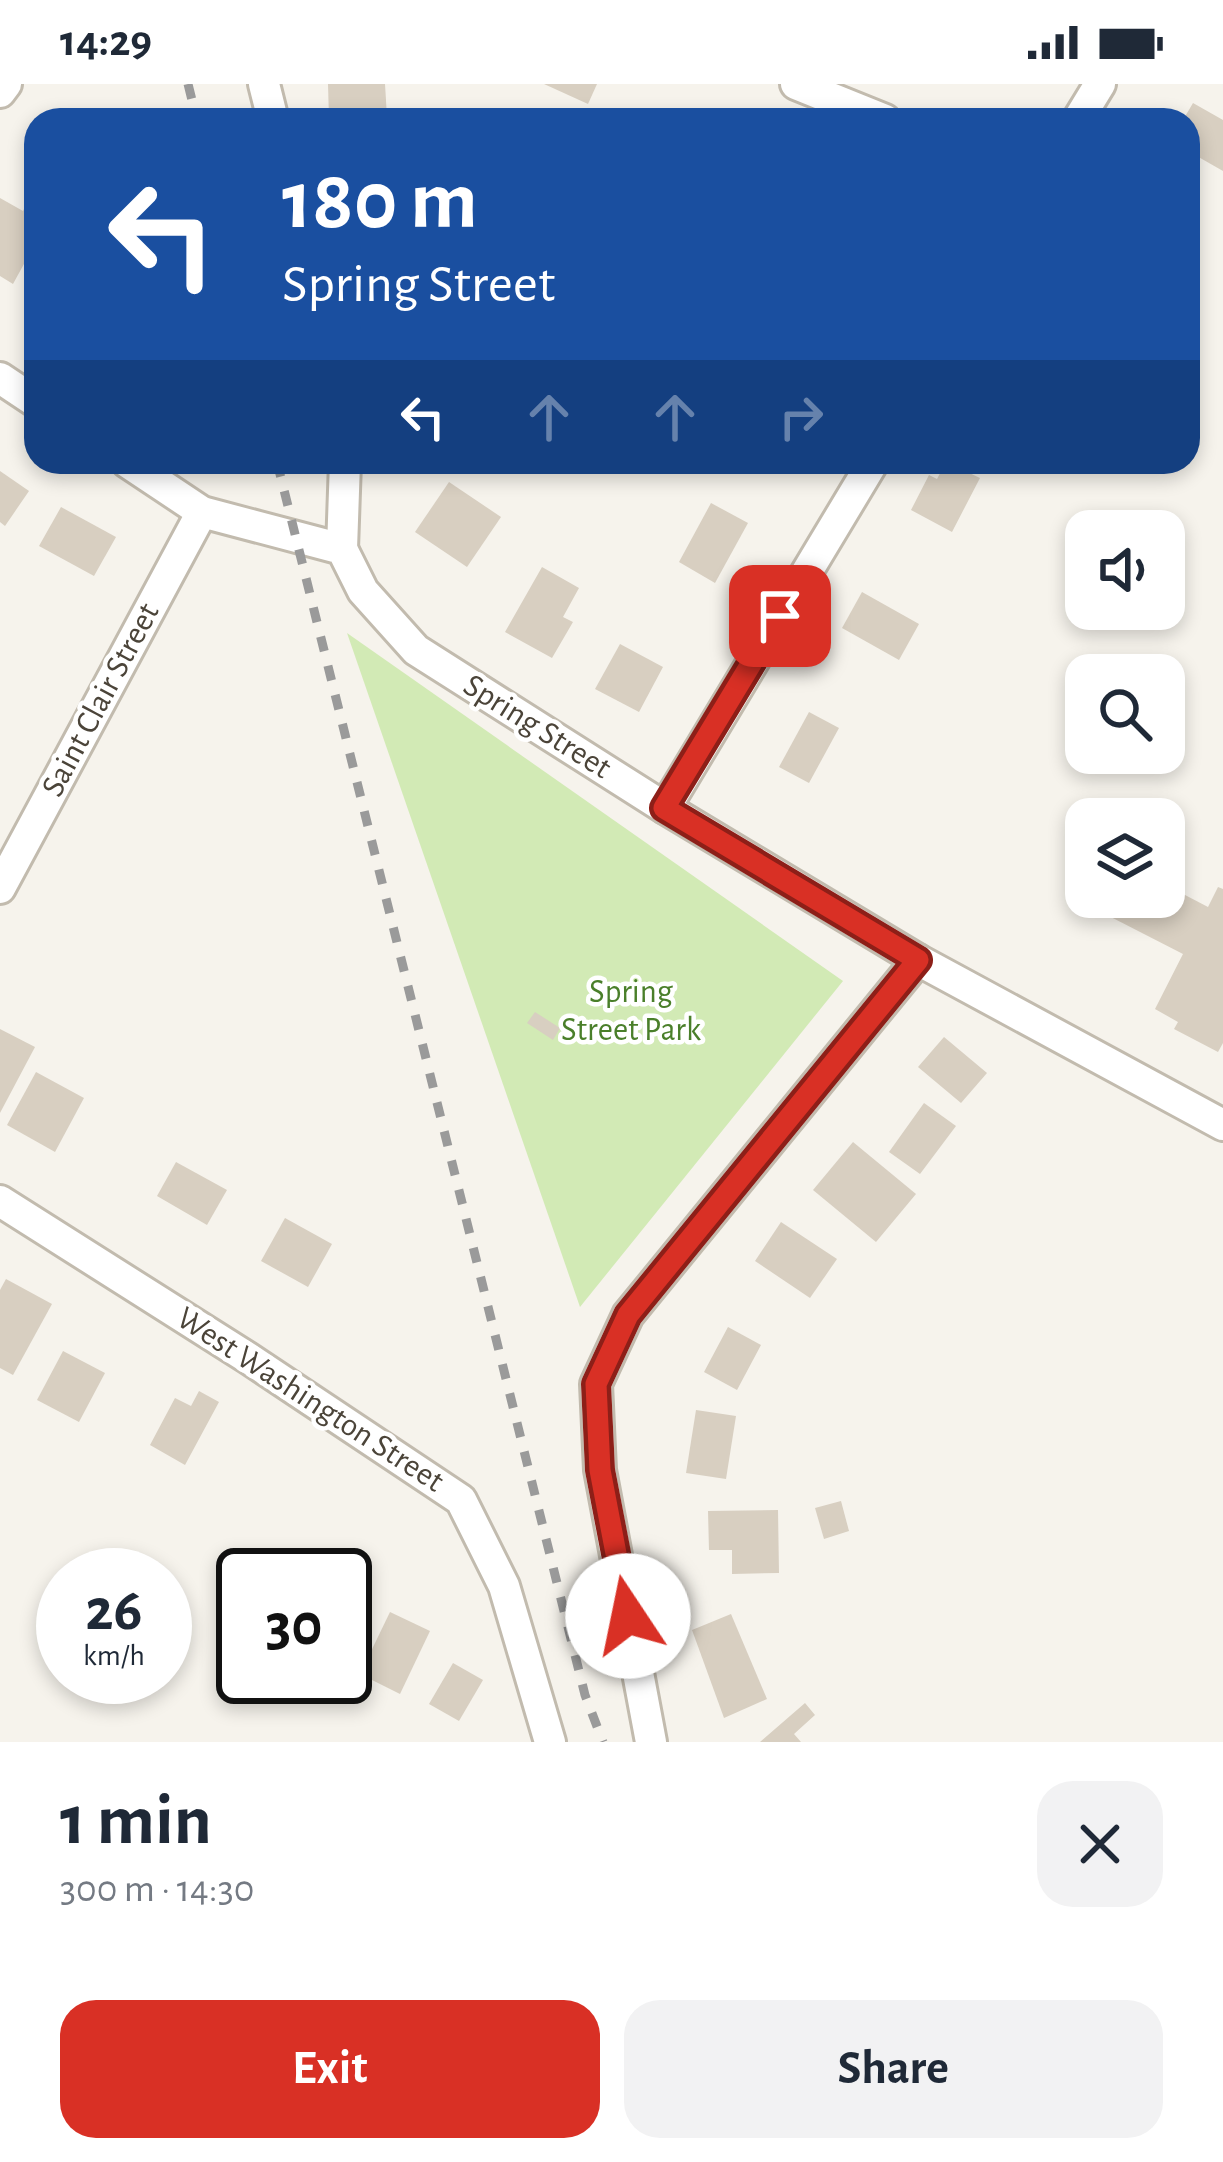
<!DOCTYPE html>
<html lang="en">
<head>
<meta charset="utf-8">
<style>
	:root { --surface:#fff; --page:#f2f2f3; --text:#1f2937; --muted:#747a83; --accent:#d93025 }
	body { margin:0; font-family:"Alegreya Sans",sans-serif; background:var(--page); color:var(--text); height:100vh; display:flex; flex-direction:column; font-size:45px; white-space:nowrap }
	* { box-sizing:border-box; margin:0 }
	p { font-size:39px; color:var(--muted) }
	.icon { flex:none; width:66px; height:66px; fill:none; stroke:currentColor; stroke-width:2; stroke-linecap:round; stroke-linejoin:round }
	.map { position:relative; height:1658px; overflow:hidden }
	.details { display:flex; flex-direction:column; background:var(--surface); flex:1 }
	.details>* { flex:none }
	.hud { position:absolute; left:24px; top:24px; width:1176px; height:366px; border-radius:36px; box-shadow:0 6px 18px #0003; background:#1a4fa0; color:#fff; overflow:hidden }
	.buttons { position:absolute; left:1065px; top:426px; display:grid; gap:24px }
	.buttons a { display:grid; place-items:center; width:120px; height:120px; border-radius:24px; background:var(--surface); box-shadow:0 6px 18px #0003; font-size:60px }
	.speed { position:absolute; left:36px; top:1464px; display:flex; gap:24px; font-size:60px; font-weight:700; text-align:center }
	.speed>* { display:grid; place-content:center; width:156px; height:156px; border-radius:50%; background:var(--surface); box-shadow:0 6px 18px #0003; line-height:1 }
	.speed small { font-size:30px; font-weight:400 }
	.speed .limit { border:6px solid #111; border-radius:18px; background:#fff; color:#111 }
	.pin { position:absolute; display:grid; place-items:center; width:102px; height:102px; color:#fff; margin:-51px; border-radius:24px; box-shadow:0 6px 18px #0006 }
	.me { position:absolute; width:132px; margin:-66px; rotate:349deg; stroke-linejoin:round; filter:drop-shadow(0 0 9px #0008) }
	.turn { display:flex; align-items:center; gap:42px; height:252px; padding:0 60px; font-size:54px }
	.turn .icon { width:156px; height:156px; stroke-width:2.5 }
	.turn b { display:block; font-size:84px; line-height:102px }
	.lanes { display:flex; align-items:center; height:114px; padding:0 60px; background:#0003; justify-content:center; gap:60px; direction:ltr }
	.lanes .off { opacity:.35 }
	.round { display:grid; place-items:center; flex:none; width:126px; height:126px; border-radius:36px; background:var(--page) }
	.overview { display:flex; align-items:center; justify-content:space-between; height:204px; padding:0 60px }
	h1 { font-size:72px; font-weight:700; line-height:90px }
	.primary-button { display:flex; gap:24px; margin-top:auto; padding:24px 60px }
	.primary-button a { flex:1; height:138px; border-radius:36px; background:var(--accent); color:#fff; font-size:48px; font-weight:700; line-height:138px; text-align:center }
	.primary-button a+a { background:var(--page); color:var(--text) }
	.status { display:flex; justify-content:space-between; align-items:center; height:84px; padding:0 60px; background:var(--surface); direction:ltr }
	.status svg { height:33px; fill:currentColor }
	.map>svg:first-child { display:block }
	.green { fill:#d2eab5 }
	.building { fill:#d8cfc1 }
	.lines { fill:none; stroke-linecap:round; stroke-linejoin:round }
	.minor-casing { stroke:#c2bbae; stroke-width:36 }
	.minor { stroke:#fff; stroke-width:30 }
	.rail { stroke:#9a9a9a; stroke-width:9; stroke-dasharray:15 15; stroke-linecap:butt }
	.route-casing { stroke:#8d1f18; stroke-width:30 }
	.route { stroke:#d93025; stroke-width:21 }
	.labels { text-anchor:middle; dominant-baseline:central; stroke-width:9; stroke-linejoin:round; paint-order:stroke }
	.street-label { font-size:33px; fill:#4b4439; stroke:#fff }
	.park-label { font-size:33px; fill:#4a7f2a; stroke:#fff }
</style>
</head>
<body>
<div class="status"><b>14:29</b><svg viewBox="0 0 49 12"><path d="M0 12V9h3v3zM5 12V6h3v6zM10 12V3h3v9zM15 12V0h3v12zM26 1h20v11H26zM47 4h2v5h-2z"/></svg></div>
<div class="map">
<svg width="1223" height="1658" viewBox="0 0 1223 1658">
	<rect width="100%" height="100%" fill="#f6f3ec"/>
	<!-- green -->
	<polygon class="green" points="347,549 843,897 580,1223"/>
	<!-- building -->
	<g class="building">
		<polygon points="328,0 385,0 387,33 329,35"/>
		<polygon points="544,0 597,0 588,20"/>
		<polygon points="1193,19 1223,36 1223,87 1188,67 1188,36 1183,36"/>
		<polygon points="0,114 23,127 27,119 36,124 36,158 13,200 0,192"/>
		<polygon points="946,378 980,394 952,448 911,426 929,391 937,395"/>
		<polygon points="0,387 29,407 5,442 0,438"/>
		<polygon points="449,398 501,433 467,483 415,448"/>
		<polygon points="711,419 748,439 715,499 679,478"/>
		<polygon points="61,423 116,453 94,492 39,462"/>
		<polygon points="542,483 579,504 563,533 573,538 552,574 505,548"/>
		<polygon points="862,508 919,540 899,576 842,544"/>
		<polygon points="620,560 663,583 639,628 595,605"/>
		<polygon points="809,628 839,644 809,699 779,683"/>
		<polygon points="1164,800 1208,823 1218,803 1223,805 1223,959 1218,968 1174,945 1178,938 1155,925 1183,870 1103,829 1111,813 1164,813"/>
		<polygon points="535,928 560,944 553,956 527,939"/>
		<polygon points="0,945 35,963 0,1029"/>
		<polygon points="944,953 987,989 961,1019 918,983"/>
		<polygon points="36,988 84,1014 55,1068 7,1041"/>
		<polygon points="924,1019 956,1042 920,1090 889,1068"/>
		<polygon points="853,1058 916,1110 876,1158 813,1106"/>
		<polygon points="176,1078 227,1106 207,1141 157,1112"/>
		<polygon points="285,1134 332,1160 308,1203 261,1177"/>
		<polygon points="781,1138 837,1175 810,1214 755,1177"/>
		<polygon points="6,1195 52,1220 13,1291 0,1284 0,1206"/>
		<polygon points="728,1243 761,1261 737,1306 704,1288"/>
		<polygon points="63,1267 105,1289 79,1338 37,1316"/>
		<polygon points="199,1307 219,1318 185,1381 150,1361 175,1314 191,1322"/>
		<polygon points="696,1326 736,1332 726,1395 686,1389"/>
		<polygon points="841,1417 849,1447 824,1455 815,1424"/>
		<polygon points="778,1426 779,1489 732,1490 732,1466 709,1466 708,1427"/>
		<polygon points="390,1528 430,1547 400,1610 360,1590"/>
		<polygon points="731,1530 767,1615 724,1634 692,1546"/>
		<polygon points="453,1579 483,1596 459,1637 429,1620"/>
		<polygon points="805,1619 815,1631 794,1650 801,1658 760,1658"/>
	</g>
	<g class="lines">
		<defs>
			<g id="minor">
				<polyline points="264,0 273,36"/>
				<polyline points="796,0 885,36"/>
				<polyline points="0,8 6,0"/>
				<polyline points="1078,36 1100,0"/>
				<polyline points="0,294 36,318"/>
				<polyline points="127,378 202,428 342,465 363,507 416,566 665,724 918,876 1223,1041"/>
				<polyline points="342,465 345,378"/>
				<polyline points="665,724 873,378"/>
				<polyline points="0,804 202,428"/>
				<polyline points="0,1117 248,1274 461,1416 504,1502 550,1658"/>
				<polyline points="651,1658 600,1386 596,1300 628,1231 918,876"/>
			</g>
		</defs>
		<!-- minor casing -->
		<use href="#minor" class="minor-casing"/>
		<!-- minor -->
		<use href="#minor" class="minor"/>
		<!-- rail -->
		<g class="rail">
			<polyline points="188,0 197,36"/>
			<polyline points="277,378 585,1611 603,1658"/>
		</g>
	</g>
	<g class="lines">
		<defs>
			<polyline id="route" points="628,1532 600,1386 596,1300 628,1231 918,876 664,724 780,532"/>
		</defs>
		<!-- route casing -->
		<use href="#route" class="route-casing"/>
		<!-- route -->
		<use href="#route" class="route"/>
	</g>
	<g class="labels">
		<!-- street labels -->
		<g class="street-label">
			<text transform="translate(101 616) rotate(-62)">Saint Clair Street</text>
			<text transform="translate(537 643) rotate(32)">Spring Street</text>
			<text transform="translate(310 1316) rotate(33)">West Washington Street</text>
		</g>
		<!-- park labels -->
		<g class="park-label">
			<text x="631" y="908">Spring<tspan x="631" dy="38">Street Park</tspan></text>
		</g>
	</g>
</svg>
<div class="buttons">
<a><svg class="icon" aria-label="sound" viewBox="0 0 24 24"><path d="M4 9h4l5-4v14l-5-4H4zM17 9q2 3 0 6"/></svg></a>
<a><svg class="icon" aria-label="search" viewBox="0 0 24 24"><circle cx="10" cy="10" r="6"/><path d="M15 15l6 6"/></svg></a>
<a><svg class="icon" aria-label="layers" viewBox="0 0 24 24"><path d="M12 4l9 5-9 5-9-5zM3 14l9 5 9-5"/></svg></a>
</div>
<div class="speed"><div>26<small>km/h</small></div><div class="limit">30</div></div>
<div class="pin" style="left:780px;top:532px;background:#d93025"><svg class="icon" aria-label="arrive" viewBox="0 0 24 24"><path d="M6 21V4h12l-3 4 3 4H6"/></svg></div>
<svg class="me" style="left:628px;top:1532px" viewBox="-20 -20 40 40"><circle r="19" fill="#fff"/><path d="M0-13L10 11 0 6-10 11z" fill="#d93025"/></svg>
<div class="hud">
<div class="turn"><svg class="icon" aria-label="left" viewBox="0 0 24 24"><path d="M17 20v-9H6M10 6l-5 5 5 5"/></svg><div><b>180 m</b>Spring Street</div></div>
<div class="lanes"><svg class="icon" aria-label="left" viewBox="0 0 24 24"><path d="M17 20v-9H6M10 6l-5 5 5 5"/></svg><svg class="icon off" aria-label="ahead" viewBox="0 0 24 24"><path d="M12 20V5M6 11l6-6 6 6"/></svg><svg class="icon off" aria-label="ahead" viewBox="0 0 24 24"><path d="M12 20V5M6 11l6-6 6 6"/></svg><svg class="icon off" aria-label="right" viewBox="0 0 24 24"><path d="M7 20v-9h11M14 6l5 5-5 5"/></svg></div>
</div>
</div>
<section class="details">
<div class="overview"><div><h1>1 min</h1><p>300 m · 14:30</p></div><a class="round"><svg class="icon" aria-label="close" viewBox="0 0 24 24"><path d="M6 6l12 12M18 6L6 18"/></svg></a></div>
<div class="primary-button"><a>Exit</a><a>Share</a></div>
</section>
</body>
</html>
